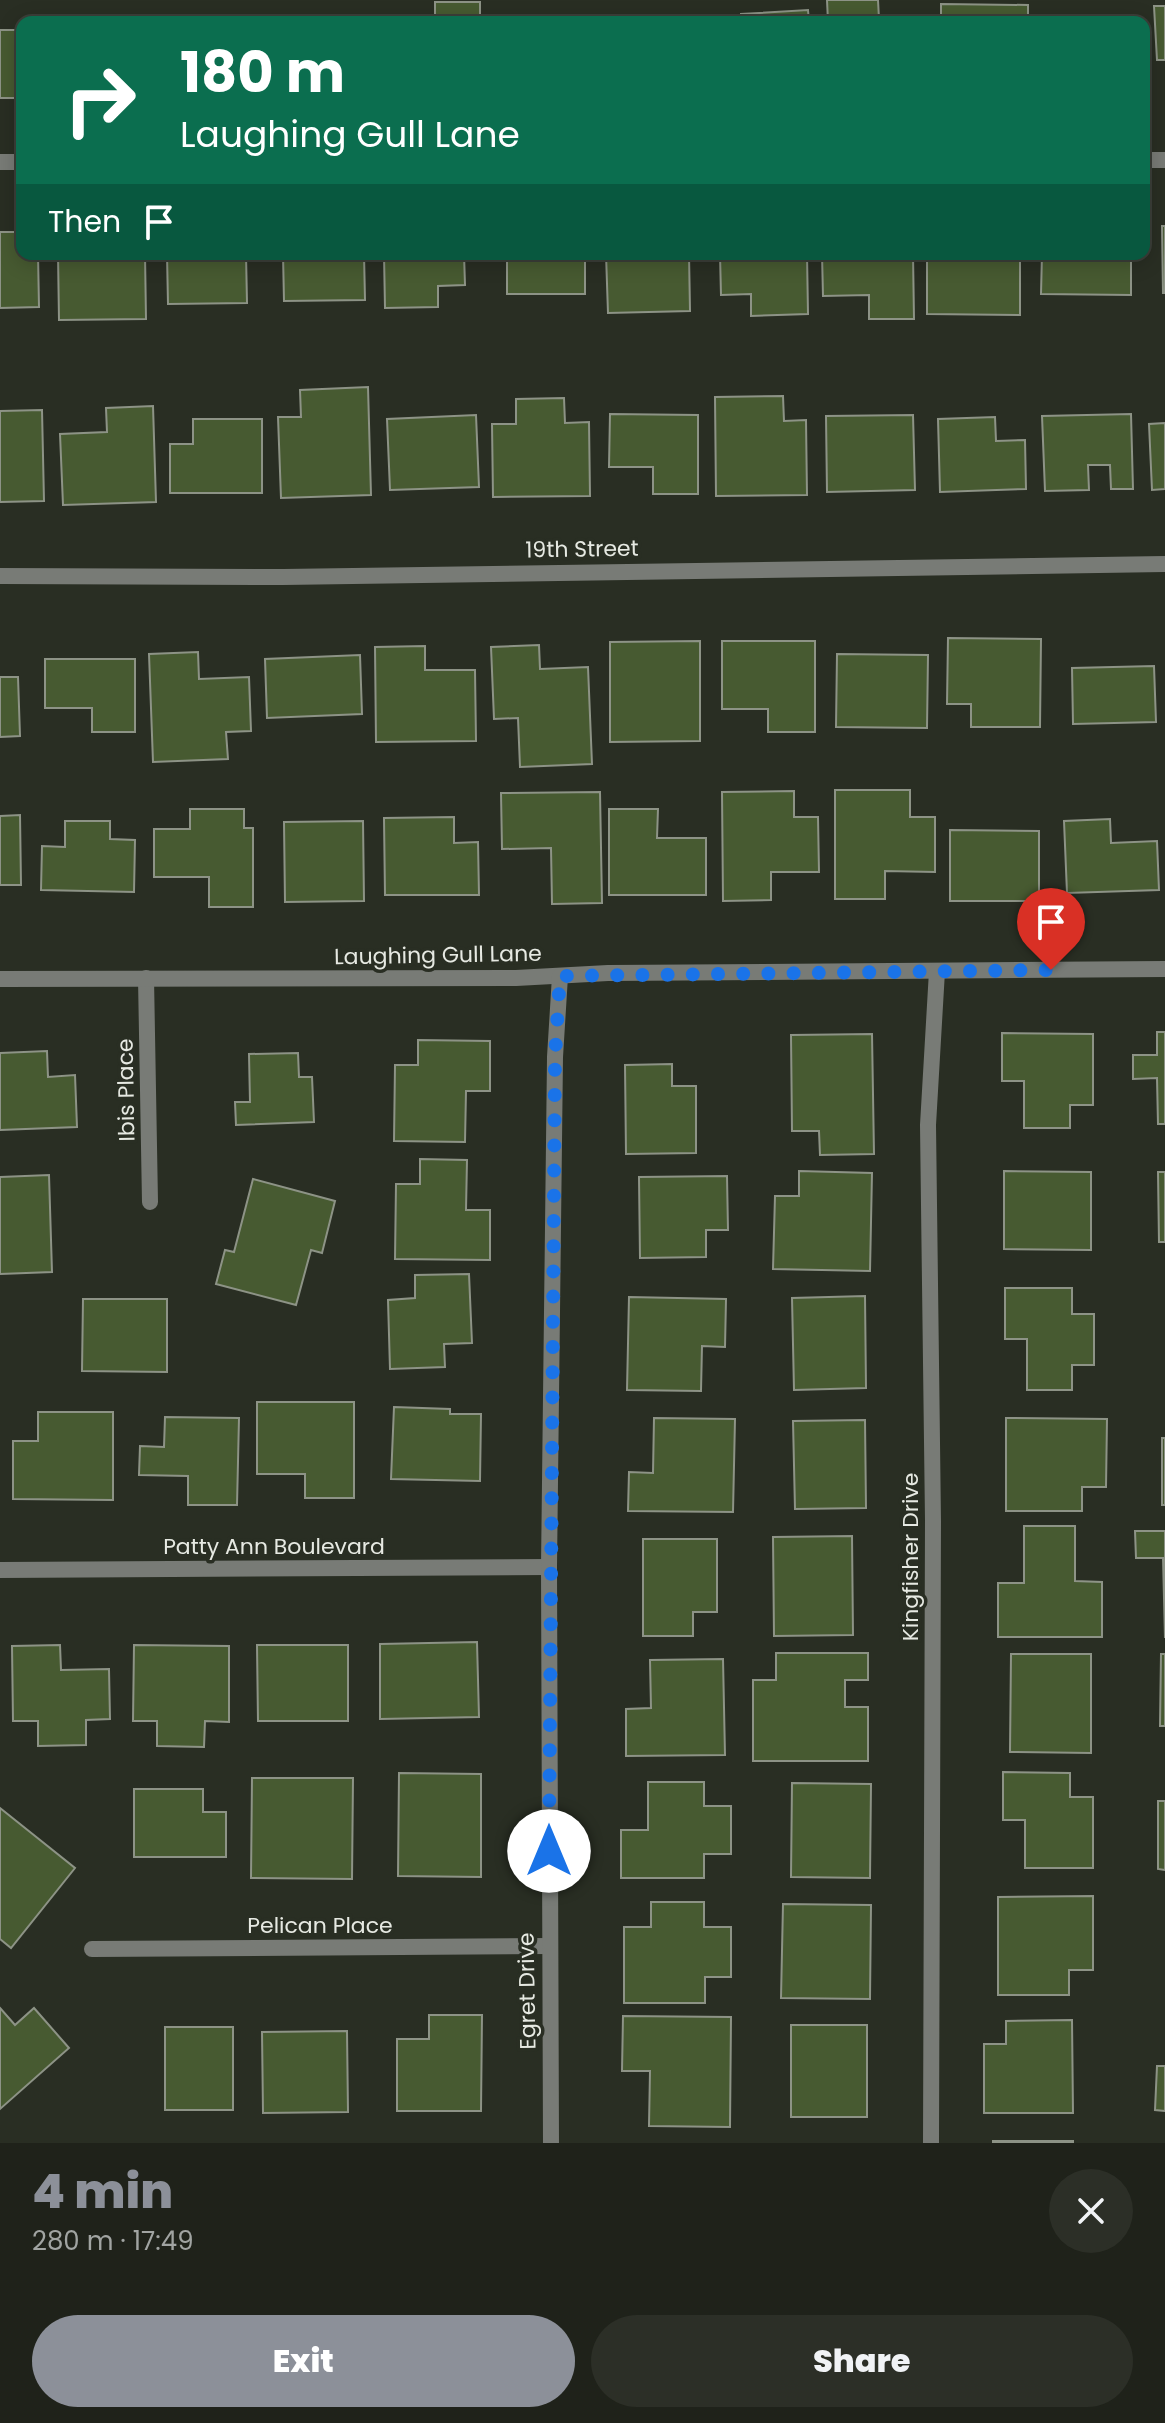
<!DOCTYPE html>
<html lang="en">
<head>
<meta charset="utf-8">
<style>
	:root { --surface:#1f221a; --page:#2c2f27; --text:#f1f3f6; --muted:#a1a4a2; --line:#3c3f39; --accent:#8c9099 }
	body { margin:0; font-family:Poppins,sans-serif; background:var(--page); color:var(--text); height:100vh; display:flex; flex-direction:column; font-size:30px; white-space:nowrap }
	* { box-sizing:border-box; margin:0 }
	p { font-size:26px; color:var(--muted) }
	.icon { flex:none; width:44px; height:44px; fill:none; stroke:currentColor; stroke-width:2; stroke-linecap:round; stroke-linejoin:round }
	.map { position:relative; height:2143px; overflow:hidden }
	.side { display:flex; flex-direction:column; background:var(--surface); flex:1 }
	.side>* { flex:none }
	.top-card { position:absolute; left:16px; top:16px; width:1134px; height:244px; border-radius:16px; box-shadow:0 4px 20px #0003,0 0 0 2px var(--line); background:#0b6e4f; color:#fff; overflow:hidden }
	.pin { position:absolute; display:grid; place-items:center; width:68px; height:68px; color:#fff; margin:-82px -34px; border-radius:50% 50% 50% 0; rotate:-45deg; box-shadow:0 0 8px #0007 }
	.pin .icon { rotate:45deg }
	.me { position:absolute; width:88px; margin:-44px; rotate:0deg; stroke-linejoin:round; filter:drop-shadow(0 0 6px #0008) }
	.turn { display:flex; align-items:center; gap:28px; height:168px; padding:0 32px; font-size:36px }
	.turn .icon { width:104px; height:104px; stroke-width:2.5 }
	.turn b { display:block; font-size:56px; line-height:68px }
	.then { display:flex; align-items:center; height:76px; padding:0 32px; background:#0003; gap:16px; font-size:30px }
	.round { display:grid; place-items:center; flex:none; width:84px; height:84px; border-radius:42px; background:var(--page) }
	.summary { display:flex; align-items:center; justify-content:space-between; height:136px; padding:0 32px }
	h1 { font-size:48px; font-weight:800; line-height:60px; color:var(--accent) }
	.primary-button { display:flex; gap:16px; margin-top:auto; padding:16px 32px }
	.primary-button a { flex:1; height:92px; border-radius:48px; background:var(--accent); color:#fff; font-size:32px; font-weight:800; line-height:92px; text-align:center }
	.primary-button a+a { background:var(--page); color:var(--text) }
	.map>svg:first-child { display:block }
	.building { fill:#475a31; stroke:#8d9386; stroke-width:2 }
	.lines { fill:none; stroke-linecap:round; stroke-linejoin:round }
	.minor { stroke:#787b76; stroke-width:16 }
	.tertiary { stroke:#787b76; stroke-width:16 }
	.route { stroke:#1a73e8; stroke-width:14; stroke-dasharray:0 25.2 }
	.labels { text-anchor:middle; dominant-baseline:central; stroke-width:7; stroke-linejoin:round; paint-order:stroke }
	.street-label { font-size:22px; fill:#e6e9e2; stroke:#292e23 }
</style>
</head>
<body>
<div class="map">
<svg width="1165" height="2143" viewBox="0 0 1165 2143">
	<rect width="100%" height="100%" fill="#292e23"/>
	<!-- building -->
	<g class="building">
		<polygon points="827,0 878,0 879,19 904,18 905,22 828,22"/>
		<rect x="435" y="2" width="45" height="20"/>
		<polygon points="941,4 1028,5 1028,22 941,22"/>
		<polygon points="1154,6 1165,6 1165,60 1157,60"/>
		<polygon points="808,10 809,22 741,22 741,14"/>
		<rect x="87" y="15" width="66" height="7"/>
		<polygon points="1134,16 1134,22 1042,22 1042,17"/>
		<polygon points="370,20 370,22 282,22"/>
		<rect x="0" y="30" width="22" height="68"/>
		<polygon points="1162,226 1165,226 1165,293 1163,293"/>
		<polygon points="0,232 22,232 22,254 38,254 39,307 0,308"/>
		<polygon points="58,254 145,254 146,319 59,320"/>
		<polygon points="167,254 246,254 247,303 168,304"/>
		<polygon points="283,254 364,254 365,300 284,301"/>
		<polygon points="384,254 464,254 465,285 438,286 438,307 385,308"/>
		<rect x="507" y="254" width="78" height="40"/>
		<polygon points="606,254 689,254 690,311 608,313"/>
		<polygon points="720,254 807,254 808,314 751,316 751,294 721,295"/>
		<polygon points="822,254 913,254 914,319 869,319 869,295 823,296"/>
		<polygon points="927,254 1020,254 1020,315 927,314"/>
		<polygon points="1042,254 1131,254 1131,295 1041,294"/>
		<polygon points="368,387 371,495 281,498 278,417 301,417 300,390"/>
		<polygon points="783,396 784,421 806,420 807,495 716,496 715,397"/>
		<polygon points="564,398 565,423 589,422 590,496 493,497 492,424 516,424 516,399"/>
		<polygon points="153,406 156,502 63,505 60,434 107,432 106,408"/>
		<polygon points="42,410 44,501 0,502 0,411"/>
		<polygon points="610,414 698,415 698,494 653,494 653,467 609,467"/>
		<polygon points="1131,414 1133,489 1111,489 1110,465 1088,465 1089,490 1045,491 1042,416"/>
		<polygon points="476,415 479,487 390,490 387,419"/>
		<polygon points="913,415 915,490 827,492 826,416"/>
		<polygon points="995,417 996,441 1025,440 1026,489 940,492 938,419"/>
		<polygon points="193,419 262,419 262,493 170,493 170,444 193,444"/>
		<polygon points="1165,423 1165,489 1152,490 1149,424"/>
		<polygon points="948,638 1041,639 1040,727 971,727 971,704 947,704"/>
		<polygon points="700,641 700,741 610,742 610,642"/>
		<polygon points="722,641 815,641 815,732 768,732 768,709 722,709"/>
		<polygon points="539,645 540,669 588,667 592,764 520,767 518,718 494,719 491,647"/>
		<polygon points="425,646 425,670 475,670 476,741 376,742 375,647"/>
		<polygon points="198,652 199,679 249,677 251,731 226,732 228,759 153,762 149,654"/>
		<polygon points="837,654 928,655 927,728 836,727"/>
		<polygon points="360,655 362,714 267,718 265,659"/>
		<polygon points="45,659 135,659 135,732 92,732 92,708 45,708"/>
		<polygon points="1154,666 1156,722 1073,724 1072,668"/>
		<polygon points="0,677 18,677 20,736 0,737"/>
		<polygon points="835,790 910,790 910,817 935,817 935,872 885,871 885,899 835,899"/>
		<polygon points="794,791 794,817 818,817 819,872 771,872 771,900 723,901 722,792"/>
		<polygon points="600,792 602,903 552,904 551,848 502,849 501,793"/>
		<polygon points="190,809 244,809 244,828 253,828 253,907 209,907 209,877 154,877 154,829 190,829"/>
		<polygon points="609,809 658,809 657,838 706,838 706,895 609,895"/>
		<polygon points="20,815 21,885 0,885 0,816"/>
		<polygon points="454,817 454,843 478,842 479,895 385,895 384,818"/>
		<polygon points="1110,819 1111,843 1157,841 1159,890 1067,893 1064,821"/>
		<polygon points="65,821 110,821 110,839 135,840 134,892 41,890 42,846 65,847"/>
		<polygon points="363,821 364,901 285,902 284,822"/>
		<polygon points="950,830 1039,831 1039,901 950,901"/>
		<polygon points="1157,1032 1165,1032 1165,1124 1158,1124 1157,1078 1133,1079 1133,1055 1157,1055"/>
		<polygon points="1002,1033 1093,1034 1093,1105 1070,1105 1070,1128 1024,1128 1024,1081 1002,1081"/>
		<polygon points="872,1034 874,1154 820,1155 819,1131 792,1131 791,1035"/>
		<polygon points="418,1040 490,1041 490,1091 466,1091 465,1142 394,1141 395,1065 418,1065"/>
		<polygon points="47,1051 48,1077 75,1075 77,1127 0,1130 0,1053"/>
		<polygon points="298,1053 299,1077 312,1077 314,1122 236,1125 235,1102 250,1102 249,1054"/>
		<polygon points="672,1064 672,1086 696,1086 696,1153 626,1154 625,1065"/>
		<polygon points="420,1159 467,1160 466,1210 490,1210 490,1260 395,1259 396,1184 420,1184"/>
		<polygon points="799,1171 872,1173 870,1271 773,1269 775,1196 799,1196"/>
		<polygon points="1004,1171 1091,1172 1091,1250 1004,1249"/>
		<polygon points="1158,1172 1165,1172 1165,1242 1159,1242"/>
		<polygon points="49,1175 52,1272 0,1274 0,1177"/>
		<polygon points="727,1176 728,1230 706,1230 706,1257 640,1258 639,1177"/>
		<polygon points="253,1179 335,1201 322,1253 311,1250 296,1305 216,1284 225,1250 234,1252"/>
		<polygon points="469,1274 472,1343 444,1344 445,1367 390,1369 388,1300 415,1298 415,1275"/>
		<polygon points="1005,1288 1072,1288 1072,1314 1094,1314 1094,1365 1072,1365 1072,1390 1027,1390 1027,1339 1005,1339"/>
		<polygon points="865,1296 866,1388 794,1390 792,1298"/>
		<polygon points="629,1297 726,1299 725,1347 702,1346 701,1391 627,1390"/>
		<polygon points="83,1299 167,1299 167,1372 82,1371"/>
		<polygon points="257,1402 354,1402 354,1498 305,1498 305,1474 257,1474"/>
		<polygon points="394,1407 450,1409 450,1414 481,1414 480,1481 391,1479"/>
		<polygon points="38,1412 113,1412 113,1500 13,1499 13,1441 38,1441"/>
		<polygon points="165,1417 239,1418 237,1505 188,1505 188,1476 139,1475 140,1446 164,1447"/>
		<polygon points="654,1418 735,1419 733,1512 628,1511 629,1472 653,1473"/>
		<polygon points="1006,1418 1107,1419 1106,1487 1082,1487 1082,1511 1006,1511"/>
		<polygon points="865,1420 866,1508 795,1509 793,1421"/>
		<rect x="1162" y="1438" width="3" height="67"/>
		<polygon points="1024,1526 1075,1526 1075,1581 1102,1582 1102,1637 998,1637 998,1583 1024,1583"/>
		<polygon points="1135,1531 1165,1531 1165,1638 1163,1558 1136,1558"/>
		<polygon points="852,1536 853,1635 774,1636 773,1537"/>
		<polygon points="643,1539 717,1539 717,1612 693,1612 693,1636 643,1636"/>
		<polygon points="477,1642 479,1717 380,1719 380,1644"/>
		<polygon points="60,1645 61,1670 109,1669 110,1719 86,1720 86,1745 38,1746 38,1721 13,1721 12,1646"/>
		<polygon points="134,1645 229,1646 229,1722 205,1721 204,1747 157,1746 157,1721 133,1721"/>
		<polygon points="257,1645 348,1645 348,1721 258,1721"/>
		<polygon points="776,1653 868,1653 868,1680 845,1680 845,1707 868,1707 868,1761 753,1761 753,1680 776,1680"/>
		<polygon points="1011,1654 1091,1654 1091,1753 1010,1752"/>
		<polygon points="1161,1654 1165,1654 1165,1726 1160,1726"/>
		<polygon points="723,1659 725,1755 626,1756 626,1709 651,1708 650,1660"/>
		<polygon points="1003,1772 1070,1773 1070,1797 1093,1797 1093,1868 1025,1868 1025,1820 1003,1820"/>
		<polygon points="399,1773 481,1774 481,1877 398,1876"/>
		<polygon points="252,1778 353,1778 352,1879 251,1878"/>
		<polygon points="648,1782 704,1782 704,1806 731,1806 731,1854 704,1854 704,1878 621,1878 621,1830 648,1830"/>
		<polygon points="792,1783 871,1784 870,1878 791,1877"/>
		<polygon points="134,1789 203,1789 203,1812 226,1812 226,1857 134,1857"/>
		<polygon points="1158,1801 1165,1801 1165,1870 1158,1869"/>
		<polygon points="0,1808 75,1868 11,1948 0,1939"/>
		<polygon points="1093,1896 1093,1970 1069,1970 1069,1995 998,1995 998,1897"/>
		<polygon points="651,1902 704,1902 704,1927 731,1927 731,1977 705,1977 705,2003 624,2003 624,1927 651,1927"/>
		<polygon points="783,1904 871,1905 870,1999 781,1998"/>
		<polygon points="0,2008 15,2025 34,2008 69,2048 0,2109"/>
		<polygon points="429,2015 482,2015 481,2111 397,2111 397,2039 429,2039"/>
		<polygon points="623,2016 731,2017 730,2127 649,2126 650,2071 622,2071"/>
		<polygon points="1072,2020 1073,2113 984,2113 984,2044 1006,2044 1006,2021"/>
		<rect x="791" y="2025" width="76" height="92"/>
		<rect x="165" y="2027" width="68" height="83"/>
		<polygon points="347,2031 348,2112 263,2113 262,2032"/>
		<polygon points="1157,2066 1165,2066 1165,2111 1155,2110"/>
		<rect x="993" y="2141" width="80" height="2"/>
	</g>
	<g class="lines">
		<!-- minor -->
		<g class="minor">
			<polyline points="1144,160 1165,160"/>
			<polyline points="0,162 22,162"/>
			<polyline points="146,978 150,1202"/>
			<polyline points="0,979 516,978 608,973 1165,969"/>
			<polyline points="0,1570 549,1567"/>
			<polyline points="92,1949 549,1946"/>
			<polyline points="551,2143 549,1567 555,1057 560,976"/>
			<polyline points="931,2143 933,1521 928,1125 937,971"/>
		</g>
		<!-- tertiary -->
		<polyline class="tertiary" points="0,576 283,577 1165,564"/>
	</g>
	<g class="lines">
		<!-- route -->
		<polyline class="route" points="549,1851 555,1057 560,976 1051,970"/>
	</g>
	<g class="labels">
		<!-- street labels -->
		<g class="street-label">
			<text transform="translate(582 549) rotate(-1)">19th Street</text>
			<text transform="translate(438 955) rotate(-1)">Laughing Gull Lane</text>
			<text transform="translate(126 1090) rotate(-91)">Ibis Place</text>
			<text x="274" y="1546">Patty Ann Boulevard</text>
			<text transform="translate(910 1557) rotate(-90)">Kingfisher Drive</text>
			<text x="320" y="1925">Pelican Place</text>
			<text transform="translate(527 1991) rotate(-91)">Egret Drive</text>
		</g>
	</g>
</svg>
<div class="pin" style="left:1051px;top:970px;background:#d93025"><svg class="icon" aria-label="arrive" viewBox="0 0 24 24"><path d="M6 21V4h12l-3 4 3 4H6"/></svg></div>
<svg class="me" style="left:549px;top:1851px" viewBox="-20 -20 40 40"><circle r="19" fill="#fff"/><path d="M0-13L10 11 0 6-10 11z" fill="#1a73e8"/></svg>
<div class="top-card">
<div class="turn"><svg class="icon" aria-label="right" viewBox="0 0 24 24"><path d="M7 20v-9h11M14 6l5 5-5 5"/></svg><div><b>180 m</b>Laughing Gull Lane</div></div>
<div class="then">Then<svg class="icon" aria-label="arrive" viewBox="0 0 24 24"><path d="M6 21V4h12l-3 4 3 4H6"/></svg></div>
</div>
</div>
<section class="side">
<div class="summary"><div><h1>4 min</h1><p>280 m · 17:49</p></div><a class="round"><svg class="icon" aria-label="close" viewBox="0 0 24 24"><path d="M6 6l12 12M18 6L6 18"/></svg></a></div>
<div class="primary-button"><a>Exit</a><a>Share</a></div>
</section>
</body>
</html>
